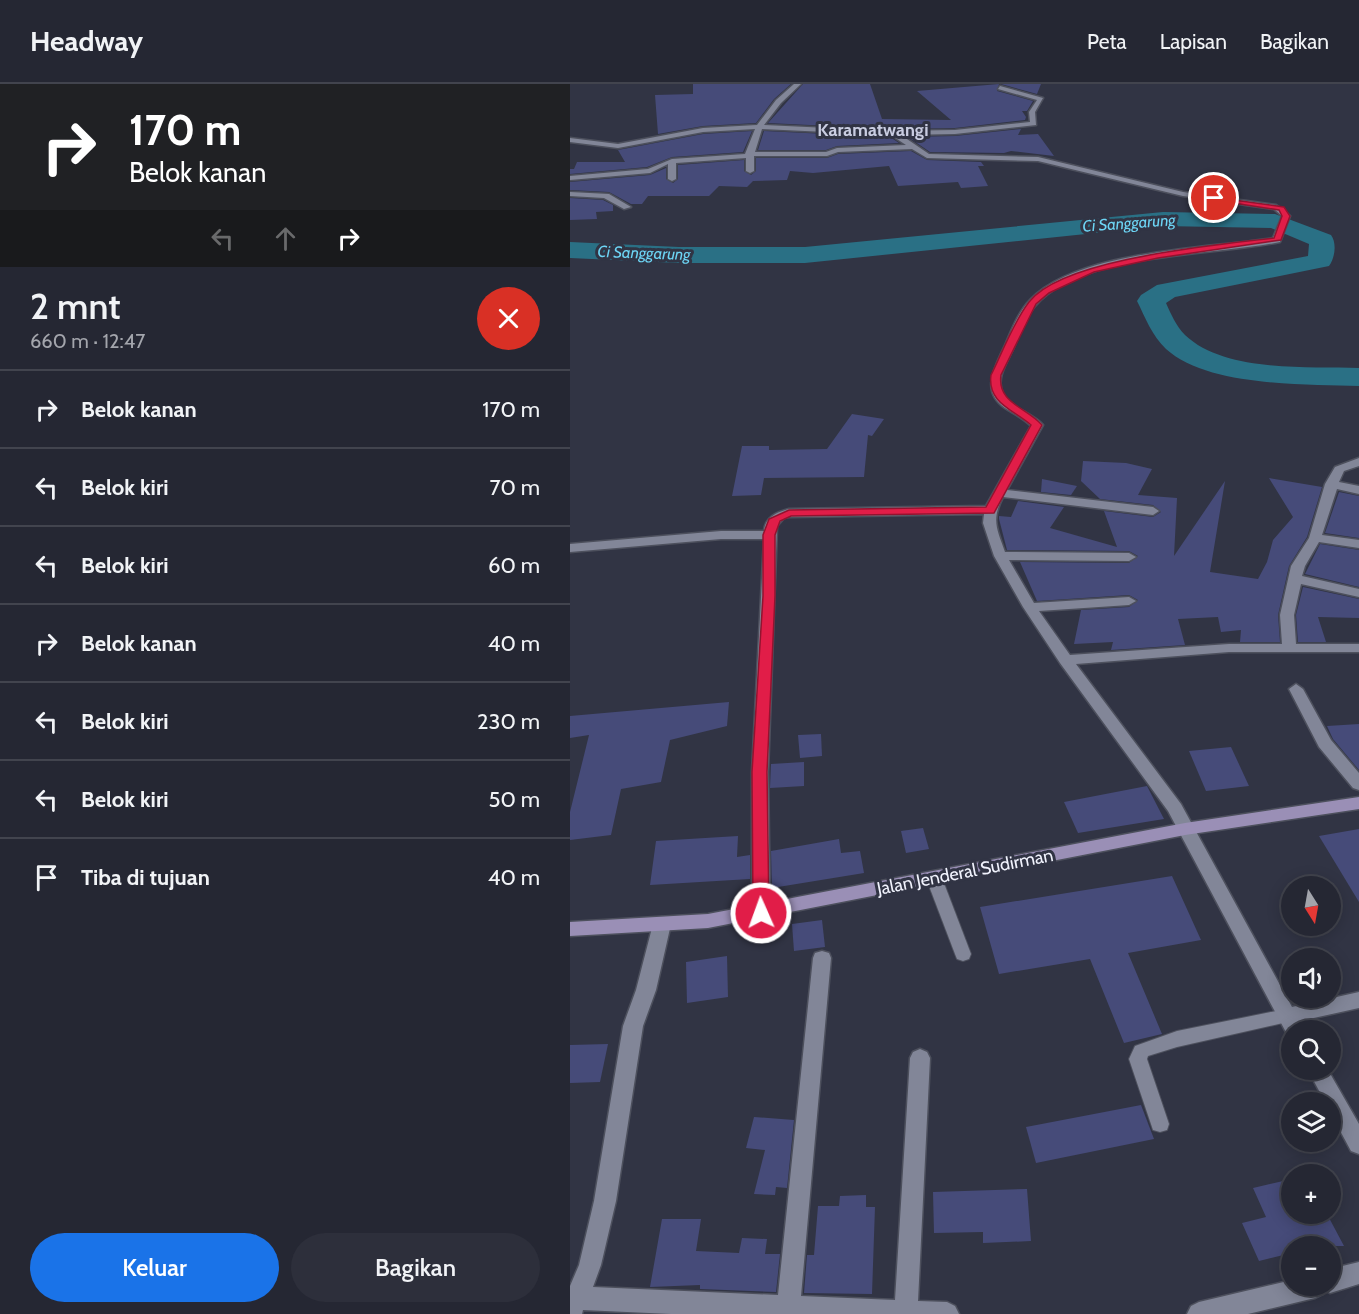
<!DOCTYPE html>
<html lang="id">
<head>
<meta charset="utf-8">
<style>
	:root { --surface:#252733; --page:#2d2f3b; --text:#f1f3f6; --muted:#a3a5ac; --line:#42444e; --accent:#1a73e8 }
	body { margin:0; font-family:Cabin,sans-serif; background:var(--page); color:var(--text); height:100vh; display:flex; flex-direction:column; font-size:22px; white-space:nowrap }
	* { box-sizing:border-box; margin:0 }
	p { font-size:20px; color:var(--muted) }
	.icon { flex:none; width:33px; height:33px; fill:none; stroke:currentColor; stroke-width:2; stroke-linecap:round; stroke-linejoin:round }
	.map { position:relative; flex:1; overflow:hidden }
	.side { display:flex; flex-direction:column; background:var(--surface); width:570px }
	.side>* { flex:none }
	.guide { background:#202124; color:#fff; overflow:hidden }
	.needle { width:39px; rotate:169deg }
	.buttons { position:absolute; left:711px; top:792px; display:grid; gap:12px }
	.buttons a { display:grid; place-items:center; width:60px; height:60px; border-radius:50%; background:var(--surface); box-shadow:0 3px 15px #0003,0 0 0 2px var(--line); font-size:30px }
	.pin { position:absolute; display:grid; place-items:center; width:51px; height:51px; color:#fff; margin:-26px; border:3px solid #fff; border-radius:50%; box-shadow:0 2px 6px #0007 }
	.me { position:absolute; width:66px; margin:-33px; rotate:358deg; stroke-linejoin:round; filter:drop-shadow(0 0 4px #0008) }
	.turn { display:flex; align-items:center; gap:21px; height:126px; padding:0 30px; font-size:27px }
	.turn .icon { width:78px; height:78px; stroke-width:2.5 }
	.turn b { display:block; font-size:42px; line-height:51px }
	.lanes { display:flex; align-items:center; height:57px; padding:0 30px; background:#0003; justify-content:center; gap:30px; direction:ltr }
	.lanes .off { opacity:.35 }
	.round { display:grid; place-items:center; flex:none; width:63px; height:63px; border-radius:32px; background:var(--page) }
	.summary { display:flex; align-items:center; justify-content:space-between; height:102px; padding:0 30px }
	h1 { font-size:36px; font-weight:600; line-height:45px }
	.button { display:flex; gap:12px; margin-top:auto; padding:12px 30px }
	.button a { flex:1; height:69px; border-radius:36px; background:var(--accent); color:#fff; font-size:24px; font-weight:600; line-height:69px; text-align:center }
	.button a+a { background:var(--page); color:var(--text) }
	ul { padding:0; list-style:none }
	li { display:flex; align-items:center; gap:18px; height:78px; padding:0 30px; border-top:2px solid var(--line) }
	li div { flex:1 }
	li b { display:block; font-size:22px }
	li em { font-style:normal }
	header { display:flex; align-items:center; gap:36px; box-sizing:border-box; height:84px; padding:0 30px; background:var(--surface); border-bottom:2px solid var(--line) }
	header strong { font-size:28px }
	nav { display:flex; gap:33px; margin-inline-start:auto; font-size:21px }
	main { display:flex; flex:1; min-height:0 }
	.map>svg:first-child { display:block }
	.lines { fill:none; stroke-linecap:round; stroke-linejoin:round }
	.river { fill:#2a7085; fill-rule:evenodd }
	.building { fill:#464b79 }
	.lane-casing { stroke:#4d505d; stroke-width:2 }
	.street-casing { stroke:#4d505d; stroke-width:3 }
	.secondary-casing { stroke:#4d505d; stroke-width:3 }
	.lane { fill:#828698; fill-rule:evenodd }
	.street { fill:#828698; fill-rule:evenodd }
	.secondary { fill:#9a8fb6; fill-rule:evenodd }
	.route { fill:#e11d48; stroke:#92132f; stroke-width:1.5 }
	.labels { text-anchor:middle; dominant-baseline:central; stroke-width:6; stroke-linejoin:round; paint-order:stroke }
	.far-water-label { font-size:16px; font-style:italic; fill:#6dd5f5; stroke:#313444 }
	.far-quarter-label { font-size:18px; font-weight:bold; fill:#c9cde1; stroke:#313444 }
	.street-label { font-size:18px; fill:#f1f3fd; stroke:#313444 }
</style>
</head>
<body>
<header>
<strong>Headway</strong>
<nav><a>Peta</a><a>Lapisan</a><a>Bagikan</a></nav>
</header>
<main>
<section class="side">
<div class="guide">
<div class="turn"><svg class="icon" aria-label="right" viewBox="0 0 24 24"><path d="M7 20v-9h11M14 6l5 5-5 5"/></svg><div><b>170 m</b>Belok kanan</div></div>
<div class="lanes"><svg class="icon off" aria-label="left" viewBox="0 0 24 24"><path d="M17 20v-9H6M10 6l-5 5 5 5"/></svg><svg class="icon off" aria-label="ahead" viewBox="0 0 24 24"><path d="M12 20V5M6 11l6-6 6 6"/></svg><svg class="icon" aria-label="right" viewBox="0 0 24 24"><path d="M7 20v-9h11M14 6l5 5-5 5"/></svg></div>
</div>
<div class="summary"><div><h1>2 mnt</h1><p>660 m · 12:47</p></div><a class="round" style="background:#d93025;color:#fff"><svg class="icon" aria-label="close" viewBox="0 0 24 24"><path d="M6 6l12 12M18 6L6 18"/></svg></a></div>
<ul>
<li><svg class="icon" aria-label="right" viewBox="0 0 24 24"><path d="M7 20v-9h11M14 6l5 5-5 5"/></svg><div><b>Belok kanan</b></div><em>170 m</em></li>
<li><svg class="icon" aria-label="left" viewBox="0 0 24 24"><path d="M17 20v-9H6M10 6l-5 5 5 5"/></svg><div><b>Belok kiri</b></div><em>70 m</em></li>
<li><svg class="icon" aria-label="left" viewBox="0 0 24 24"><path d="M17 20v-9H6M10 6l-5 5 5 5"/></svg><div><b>Belok kiri</b></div><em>60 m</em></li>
<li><svg class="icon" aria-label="right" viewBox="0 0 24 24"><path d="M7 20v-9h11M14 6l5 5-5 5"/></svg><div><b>Belok kanan</b></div><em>40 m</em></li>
<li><svg class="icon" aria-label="left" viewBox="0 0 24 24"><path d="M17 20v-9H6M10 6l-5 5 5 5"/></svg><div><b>Belok kiri</b></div><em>230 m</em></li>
<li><svg class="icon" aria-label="left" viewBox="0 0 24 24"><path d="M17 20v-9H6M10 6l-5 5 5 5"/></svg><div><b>Belok kiri</b></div><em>50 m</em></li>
<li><svg class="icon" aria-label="arrive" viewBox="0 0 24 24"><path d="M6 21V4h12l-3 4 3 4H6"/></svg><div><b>Tiba di tujuan</b></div><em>40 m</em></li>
</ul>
<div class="button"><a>Keluar</a><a>Bagikan</a></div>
</section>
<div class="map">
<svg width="789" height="1230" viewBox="0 0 789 1230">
	<rect width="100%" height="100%" fill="#313444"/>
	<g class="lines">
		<!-- river -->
		<path class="river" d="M 593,128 L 705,130 L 761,151 C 767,159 765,174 759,182 L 605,213 L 596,219 C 601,230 606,242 615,251 C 655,289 738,282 789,284 L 789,302 C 735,300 638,303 596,265 C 582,252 575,233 567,217 L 571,211 L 587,201 L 738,172 L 739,160 L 701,144 L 593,142 L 235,179 L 109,179 L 0,174 L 0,158 L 109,163 L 235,163 Z"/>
	</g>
	<!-- building -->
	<g class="building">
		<polygon points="123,0 221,0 204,15 186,39 133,42 88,50 85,11 123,10"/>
		<polygon points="233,0 300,0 312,35 381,36 347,7 429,0 427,7 463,17 457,27 452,27 456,33 455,36 385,44 323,45 198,39"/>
		<polygon points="431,0 471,0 467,10"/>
		<polygon points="451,45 448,51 468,50 484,72 441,67 434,69 360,68 338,53 385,52"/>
		<polygon points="182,47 173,68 102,73 77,83 0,90 0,85 4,85 7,78 55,78 48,66 133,50"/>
		<polygon points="194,47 320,53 329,59 267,62 256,66 188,66"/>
		<polygon points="341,67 357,76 411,78 414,82 408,82 418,102 391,104 388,98 328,102 319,82 243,89 220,87 217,96 183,97 177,103 149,102 139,112 78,112 72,120 61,120 39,108 0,106 0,98 80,91 96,84 96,95 103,99 108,95 108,81 174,76 174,87 181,91 186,87 186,74 257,74 268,70"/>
		<polygon points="0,114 33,116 43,121 43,127 26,128 27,135 0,136"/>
		<polygon points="282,330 314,335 302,352 298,351 294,393 194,394 191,411 162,412 172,362 199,362 199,366 257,365"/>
		<polygon points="513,377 556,379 582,385 568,411 607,414 604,472 655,397 640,488 688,495 697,478 703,456 723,433 699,394 752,403 737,453 719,482 708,531 710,558 670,558 671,546 651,548 648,533 608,535 615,561 541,566 543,558 504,560 511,526 559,523 568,516 559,511 467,517 450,478 559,479 568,472 559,467 437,466 429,435 429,432 441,433 448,417 494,423 480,444 547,463 534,427 583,433 591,428 583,421 530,415 511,397"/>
		<polygon points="472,395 507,402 501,411 471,408"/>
		<polygon points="769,408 789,412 789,454 755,449"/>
		<polygon points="750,460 789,466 789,503 735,490"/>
		<polygon points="733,503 789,515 789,534 748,533 756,558 728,558 726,531"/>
		<polygon points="159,618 157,642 100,656 91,698 51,705 41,751 0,756 0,728 19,651 0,654 0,632"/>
		<polygon points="789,640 789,686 763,655 757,642"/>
		<polygon points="251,650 252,672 230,674 228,651"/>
		<polygon points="661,663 679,702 636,707 619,667"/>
		<polygon points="234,678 234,702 200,704 201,680"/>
		<polygon points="577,702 594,735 508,749 494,718"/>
		<polygon points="353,744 359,765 336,769 331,747"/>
		<polygon points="789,745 789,818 749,752"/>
		<polygon points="168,752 167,773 180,771 180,795 80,801 86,757"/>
		<polygon points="269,755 271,769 290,767 294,789 202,804 201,767"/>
		<polygon points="602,792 631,856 558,869 592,950 554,959 520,875 429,890 410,823"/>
		<polygon points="252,836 255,863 224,867 222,840"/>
		<polygon points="157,872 158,913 117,919 116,878"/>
		<polygon points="38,960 30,998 0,999 0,961"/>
		<polygon points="571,1021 584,1055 466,1079 456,1043"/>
		<polygon points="184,1033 224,1036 217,1104 206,1103 205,1111 184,1110 195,1066 176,1064"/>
		<polygon points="722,1095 722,1130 757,1130 774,1162 722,1162 722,1169 689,1177 672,1139 696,1133 683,1104"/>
		<polygon points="457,1105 461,1157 413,1159 413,1148 364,1149 363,1108"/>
		<polygon points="296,1111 296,1123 305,1123 302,1210 234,1209 237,1171 244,1171 248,1122 269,1122 270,1112"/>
		<polygon points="92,1135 131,1135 126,1167 169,1169 172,1154 197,1155 195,1170 210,1170 206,1208 130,1205 130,1201 80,1203"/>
	</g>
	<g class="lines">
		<defs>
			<g id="lane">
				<polygon points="364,788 370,790 372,794 401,870 399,875 393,877 387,875 385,870 356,794 358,790"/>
				<polygon points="716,925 722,927 725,932 722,937 607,963 578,972 577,975 599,1040 597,1046 590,1048 583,1046 559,975 565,962 607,947"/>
			</g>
			<g id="street">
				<path d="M 224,0 L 231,0 L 211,19 L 194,41 L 323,47 L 385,46 L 460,38 L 459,28 L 467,16 L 428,5 L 430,2 L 473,14 L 465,28 L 466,41 L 385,50 L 331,51 L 359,70 L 468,73 L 613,108 L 706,121 L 720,132 L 710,158 C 644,172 510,168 465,222 C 455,233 450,249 444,263 C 438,277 425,294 433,310 C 440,324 463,329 473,341 L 437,406 L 583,423 L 589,427 L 583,431 L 433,413 C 421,436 427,445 435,468 L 559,469 L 566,473 L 559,477 L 439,476 L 464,519 L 559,513 L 566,517 L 559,521 L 469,527 L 500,571 L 659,560 L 712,560 L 710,531 L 721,482 L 739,454 L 755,400 L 765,383 L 789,374 L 789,382 L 774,387 L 769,398 L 789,402 L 789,410 L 767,405 L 752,451 L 789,456 L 789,464 L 749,458 L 735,482 L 732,492 L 789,505 L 789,513 L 731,500 L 724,531 L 726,560 L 789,560 L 789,568 L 659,568 L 506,580 L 611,720 L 722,923 L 789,908 L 789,924 L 730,937 L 735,946 L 722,946 L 722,953 L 718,952 L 598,727 L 490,579 L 453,523 L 424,472 L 413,439 L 414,430 L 219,433 L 214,434 L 207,442 L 198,688 L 200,829 L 197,834 L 191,836 L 185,834 L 182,829 L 182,688 L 194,455 L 151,455 L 0,468 L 0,460 L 151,447 L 194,447 C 195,433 207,428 219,425 L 416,422 L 461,342 C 453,334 444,330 435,324 C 409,306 426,282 436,259 C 442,245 449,227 460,216 C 508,166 637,165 703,154 L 712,132 L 704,125 L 613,112 L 468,77 L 357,74 L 342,65 L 268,68 L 257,72 L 184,72 L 184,87 L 180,89 L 176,87 L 176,74 L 106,79 L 106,95 L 102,97 L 98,95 L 98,80 L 80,89 L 0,96 L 0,92 L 78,85 L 102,75 L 175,70 L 185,45 L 133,48 L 48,64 L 0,58 L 0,54 L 48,60 L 133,44 L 187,41 L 206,16 ZM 192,45 L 321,51 L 336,61 L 267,64 L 256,68 L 185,68 Z"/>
				<polygon points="0,108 39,110 61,123 54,125 34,114 0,112"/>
				<polygon points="726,600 733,605 761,656 789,689 789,706 783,704 749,663 719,605"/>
				<polygon points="92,833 98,835 101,840 86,906 73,942 46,1117 31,1181 23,1203 208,1211 243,874 245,869 252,867 259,869 261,874 231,1212 325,1216 340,974 343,968 350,965 357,968 360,974 348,1217 377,1218 385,1222 389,1230 101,1230 13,1226 12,1230 0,1230 0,1202 9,1181 24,1117 53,942 66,906 83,840 86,835"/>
				<polygon points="738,986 758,986 789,1040 789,1070 781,1067 760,1028 760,1018 755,1018"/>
				<polygon points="789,1178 789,1200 760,1209 755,1206 753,1210 745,1214 678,1230 617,1230 621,1222 629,1218 722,1196 722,1202 760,1202 760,1185"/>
			</g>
			<polygon id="secondary" points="789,713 789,725 615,751 138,844 0,852 0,838 138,830 615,739"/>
		</defs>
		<!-- lane casing -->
		<use href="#lane" class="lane-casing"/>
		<!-- street casing -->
		<use href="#street" class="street-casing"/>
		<!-- secondary casing -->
		<use href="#secondary" class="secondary-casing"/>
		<!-- lane -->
		<use href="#lane" class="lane"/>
		<!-- street -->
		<use href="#street" class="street"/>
		<!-- secondary -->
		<use href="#secondary" class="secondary"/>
	</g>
	<!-- route -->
	<path class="route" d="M 642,113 L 714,123 L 720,132 L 711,156 L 588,174 L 524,188 L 479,209 L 466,220 L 431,291 C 427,319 456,323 472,341 L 424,429 L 221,432 L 210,437 L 205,451 L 205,512 L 197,688 L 199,829 L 197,833 L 185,833 L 183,829 L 182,688 L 193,512 L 193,451 L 199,435 L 219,426 L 416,423 L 461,341 C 444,326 417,319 421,291 C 432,269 444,237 459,218 C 493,174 649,161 704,154 L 712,132 L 709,126 L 644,116 Z"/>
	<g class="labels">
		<!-- far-water labels -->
		<g class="far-water-label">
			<text transform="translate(559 139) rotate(-4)">Ci Sanggarung</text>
			<text transform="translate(74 169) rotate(2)">Ci Sanggarung</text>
		</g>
		<!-- far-quarter labels -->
		<g class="far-quarter-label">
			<text x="303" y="46">Karamatwangi</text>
		</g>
		<!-- street labels -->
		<g class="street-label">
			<text transform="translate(395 788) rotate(-11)">Jalan Jenderal Sudirman</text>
		</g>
	</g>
</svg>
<div class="buttons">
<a><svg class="needle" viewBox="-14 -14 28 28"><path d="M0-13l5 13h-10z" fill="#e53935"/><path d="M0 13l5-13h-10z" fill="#a3a5ac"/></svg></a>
<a><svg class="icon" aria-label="sound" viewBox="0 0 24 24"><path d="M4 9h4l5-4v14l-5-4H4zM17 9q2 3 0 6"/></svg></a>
<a><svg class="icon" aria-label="search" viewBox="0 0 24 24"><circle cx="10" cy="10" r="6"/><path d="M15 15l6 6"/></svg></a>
<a><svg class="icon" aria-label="layers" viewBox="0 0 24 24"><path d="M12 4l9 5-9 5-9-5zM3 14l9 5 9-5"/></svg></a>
<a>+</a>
<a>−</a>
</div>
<div class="pin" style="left:644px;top:114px;background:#d93025"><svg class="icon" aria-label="arrive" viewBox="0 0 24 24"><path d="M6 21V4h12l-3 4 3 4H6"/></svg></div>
<svg class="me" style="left:191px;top:829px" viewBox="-20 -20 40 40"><circle r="17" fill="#e11d48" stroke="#fff" stroke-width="3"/><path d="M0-11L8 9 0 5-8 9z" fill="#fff"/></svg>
</div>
</main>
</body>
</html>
